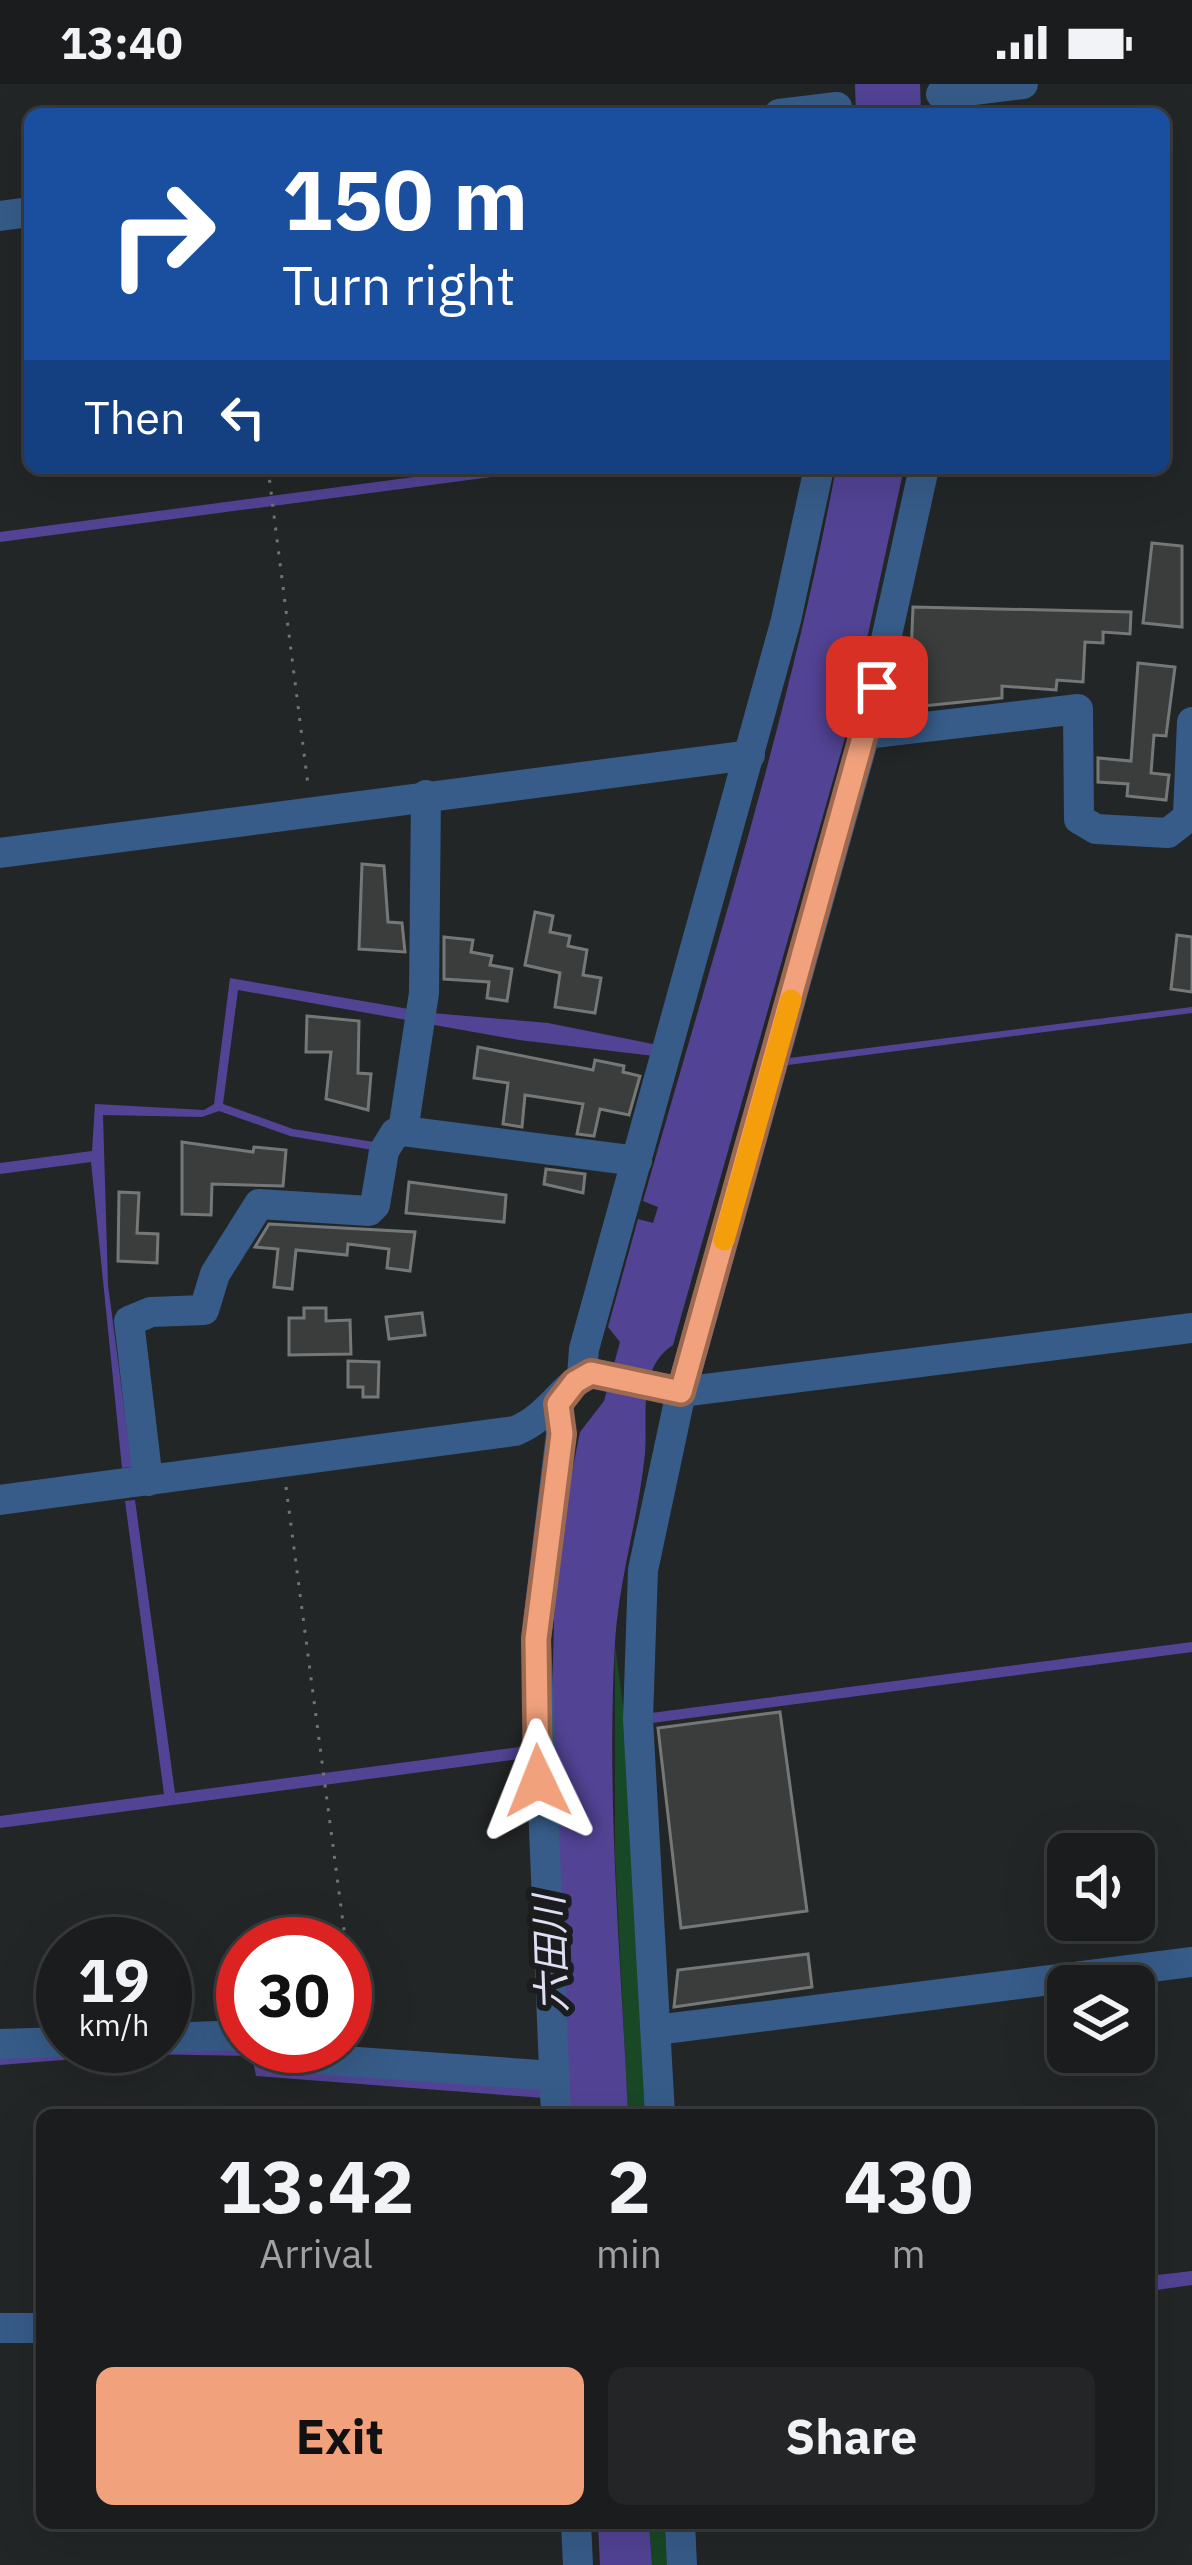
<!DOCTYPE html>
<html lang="en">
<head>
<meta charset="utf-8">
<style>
	:root { --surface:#1a1c1d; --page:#232526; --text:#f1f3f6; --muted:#9fa1a4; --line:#383a3b; --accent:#f1a17c }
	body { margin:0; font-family:"IBM Plex Sans","Noto Sans JP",sans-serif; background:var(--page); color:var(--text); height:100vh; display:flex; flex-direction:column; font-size:45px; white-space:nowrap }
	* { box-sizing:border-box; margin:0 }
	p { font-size:39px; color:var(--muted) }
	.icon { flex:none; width:66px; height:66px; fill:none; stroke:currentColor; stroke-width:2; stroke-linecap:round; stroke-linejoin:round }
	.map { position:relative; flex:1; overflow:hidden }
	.sheet { position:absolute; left:36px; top:2025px; width:1119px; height:420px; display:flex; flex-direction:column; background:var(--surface); border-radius:18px; box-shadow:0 12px 48px #0002,0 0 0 3px var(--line) }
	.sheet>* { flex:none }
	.hud { position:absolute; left:24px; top:24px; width:1146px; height:366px; border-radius:18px; box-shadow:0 12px 48px #0002,0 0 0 3px var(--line); background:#1a4fa0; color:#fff; overflow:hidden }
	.fabs { position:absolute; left:1047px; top:1749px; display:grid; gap:24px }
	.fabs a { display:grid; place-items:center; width:108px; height:108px; border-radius:18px; background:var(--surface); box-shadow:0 12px 48px #0002,0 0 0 3px var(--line); font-size:60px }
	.speed { position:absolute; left:36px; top:1833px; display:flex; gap:24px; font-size:60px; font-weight:700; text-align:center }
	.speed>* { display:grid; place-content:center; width:156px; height:156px; border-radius:50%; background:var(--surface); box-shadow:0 12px 48px #0002,0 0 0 3px var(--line); line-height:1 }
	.speed small { font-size:30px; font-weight:400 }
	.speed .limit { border:18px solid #d22; background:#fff; color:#111 }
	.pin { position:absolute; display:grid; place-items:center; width:102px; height:102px; color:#fff; margin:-51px; border-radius:24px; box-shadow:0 6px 18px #0006 }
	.me { position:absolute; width:132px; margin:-66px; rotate:358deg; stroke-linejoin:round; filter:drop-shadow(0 0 9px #0008) }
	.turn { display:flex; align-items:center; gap:42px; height:252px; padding:0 60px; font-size:54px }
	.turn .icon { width:156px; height:156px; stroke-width:2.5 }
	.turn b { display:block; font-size:84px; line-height:102px }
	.then { display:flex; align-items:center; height:114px; padding:0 60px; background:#0003; gap:24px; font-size:45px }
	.eta { display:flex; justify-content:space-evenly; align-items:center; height:204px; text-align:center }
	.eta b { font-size:72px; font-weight:800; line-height:84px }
	.action { display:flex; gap:24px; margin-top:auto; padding:24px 60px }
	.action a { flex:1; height:138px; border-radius:18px; background:var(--accent); color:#111; font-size:48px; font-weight:800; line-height:138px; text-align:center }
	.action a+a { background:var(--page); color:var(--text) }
	.status { display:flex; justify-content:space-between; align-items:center; height:84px; padding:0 60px; background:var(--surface); direction:ltr }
	.status svg { height:33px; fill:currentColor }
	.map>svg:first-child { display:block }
	.green { fill:#184825 }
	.water { fill:#534395 }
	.building { fill:#3b3d3d; stroke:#757878; stroke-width:3 }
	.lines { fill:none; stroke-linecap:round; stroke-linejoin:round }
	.path { stroke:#717475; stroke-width:3; stroke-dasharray:3 9; stroke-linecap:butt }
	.minor { stroke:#375c89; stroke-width:30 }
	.route-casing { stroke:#9d6951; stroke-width:30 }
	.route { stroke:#f1a17c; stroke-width:21 }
	.slow { stroke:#f59e0b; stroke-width:21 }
	.labels { text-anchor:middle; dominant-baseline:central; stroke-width:12; stroke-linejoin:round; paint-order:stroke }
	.water-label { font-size:39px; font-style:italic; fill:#dfdef5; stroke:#1a1c1d }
</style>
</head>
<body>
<div class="status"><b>13:40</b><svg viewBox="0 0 49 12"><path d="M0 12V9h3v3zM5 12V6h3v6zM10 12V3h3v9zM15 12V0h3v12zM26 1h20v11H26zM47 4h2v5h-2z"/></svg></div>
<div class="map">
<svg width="1192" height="2481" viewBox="0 0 1192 2481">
	<rect width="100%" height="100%" fill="#232627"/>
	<!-- green -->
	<g class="green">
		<polygon points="615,1560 626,1645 647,2031 628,2031 615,1770"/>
		<polygon points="649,2439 669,2439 671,2481 652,2481"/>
	</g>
	<!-- water -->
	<g class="water">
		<polygon points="855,0 920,0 921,30 856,30"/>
		<polygon points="482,384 559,384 0,458 0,448"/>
		<path d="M 836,384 L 904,384 L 847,647 L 673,1261 C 634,1287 650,1338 644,1378 C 637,1439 619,1496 615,1558 C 606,1715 621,1874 628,2031 L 568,2031 L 551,1668 L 554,1533 L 564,1428 L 580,1348 L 604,1317 L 620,1258 L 608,1243 L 638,1135 L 653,1139 L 658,1123 L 643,1117 C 712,874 790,632 836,384 Z"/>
		<polygon points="230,894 432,929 548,939 658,961 654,972 519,956 238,906 223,1020 293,1045 374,1058 373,1066 290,1052 219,1027 202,1033 103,1031 108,1201 132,1383 122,1384 91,1078 0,1090 0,1079 92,1067 95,1020 204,1026 214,1020"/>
		<polygon points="1192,923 1192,929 788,981 789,974"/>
		<polygon points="135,1416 175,1709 526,1662 527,1674 0,1744 0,1732 164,1710 125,1417"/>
		<polygon points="1192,1558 1192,1568 652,1639 651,1629"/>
		<polygon points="141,1963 258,1966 264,1985 544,2005 544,2014 256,1992 252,1972 138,1970 0,1981 0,1973"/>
		<polygon points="1192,2187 1192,2201 1149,2207 1149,2192"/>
		<polygon points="598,2439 649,2439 652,2481 600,2481"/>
	</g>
	<!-- building -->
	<g class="building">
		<polygon points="1152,459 1182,462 1182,543 1143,539"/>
		<polygon points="913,523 1131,528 1130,550 1103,548 1103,559 1085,558 1083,598 1057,596 1056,606 1002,602 1002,614 893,625 903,570 911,570"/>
		<polygon points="1138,579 1175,583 1166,652 1154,651 1151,689 1169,691 1166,716 1127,712 1128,700 1098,698 1098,674 1131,677"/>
		<polygon points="362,780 384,782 388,838 402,839 405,868 359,865"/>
		<polygon points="535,828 553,832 550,848 570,852 568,862 587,866 583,891 601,894 595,929 555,923 560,889 525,881"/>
		<polygon points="1177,851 1192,853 1192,908 1171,905"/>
		<polygon points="444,853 473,856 471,868 492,872 490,881 512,885 507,917 487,914 489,898 444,895"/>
		<polygon points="307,932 359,937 358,989 371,990 368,1026 326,1015 331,968 306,968"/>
		<polygon points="478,963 593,986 595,976 624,982 623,988 640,992 629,1031 600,1025 594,1052 577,1050 583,1020 525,1011 522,1043 503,1040 508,999 474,994"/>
		<polygon points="182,1058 253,1068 254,1063 286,1066 283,1102 212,1100 211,1131 182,1130"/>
		<polygon points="546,1085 585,1090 583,1109 544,1100"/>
		<polygon points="409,1098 506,1111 504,1138 406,1129"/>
		<polygon points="119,1108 139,1109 137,1149 158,1150 157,1179 118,1177"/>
		<polygon points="269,1140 415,1148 410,1187 387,1184 389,1165 348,1160 347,1171 296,1166 292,1205 274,1203 278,1165 255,1163"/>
		<polygon points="304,1224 326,1224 326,1237 350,1236 351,1270 289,1271 289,1234 304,1234"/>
		<polygon points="422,1229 425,1251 389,1255 386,1233"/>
		<polygon points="348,1277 379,1278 378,1313 363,1313 363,1303 348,1303"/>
		<polygon points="780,1628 807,1827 681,1844 658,1644"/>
		<polygon points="808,1870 812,1903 674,1923 678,1886"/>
	</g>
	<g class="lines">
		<!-- path -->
		<g class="path">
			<polyline points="268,384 308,701"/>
			<polyline points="286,1403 358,1953"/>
		</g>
		<!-- minor -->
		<g class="minor">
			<polyline points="941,10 1023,0"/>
			<polyline points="779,30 837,23"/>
			<polyline points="0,132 30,128"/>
			<polyline points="865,650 1078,625 1079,735 1096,745 1168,749 1192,730"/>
			<polyline points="1188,730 1192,638"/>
			<polyline points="0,769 750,671"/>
			<polyline points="403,1047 424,909 426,711"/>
			<polyline points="582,1292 584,1265 786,536 819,384"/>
			<polyline points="148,1397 129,1237 151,1228 204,1226 215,1190 259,1120 369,1127 375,1121 384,1067 395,1049 403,1047 637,1077"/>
			<path d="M 0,1416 L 515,1347 C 550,1333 562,1301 591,1289 L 681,1308 L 1192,1244"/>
			<polyline points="656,1946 1192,1878"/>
			<polyline points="165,1954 243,1951"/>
			<polyline points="0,1960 63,1958"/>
			<polyline points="277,1962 287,1973 554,1992"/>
			<polyline points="556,2031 536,1555 561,1350 558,1320"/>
			<polyline points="660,2031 638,1635 643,1486 681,1308 865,650 924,384"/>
			<polyline points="0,2244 42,2244"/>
			<polyline points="576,2439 578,2481"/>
			<polyline points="680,2439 682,2481"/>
		</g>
	</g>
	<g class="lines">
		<defs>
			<polyline id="route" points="538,1697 536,1555 562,1350 558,1320 575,1298 591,1289 681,1308 877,603"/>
		</defs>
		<!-- route casing -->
		<use href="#route" class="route-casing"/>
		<!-- route -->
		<use href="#route" class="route"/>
		<!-- slow -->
		<polyline class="slow" points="724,1156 791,916"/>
	</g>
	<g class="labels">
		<!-- water labels -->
		<g class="water-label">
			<text transform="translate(550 1870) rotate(-92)">六田川</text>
		</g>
	</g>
</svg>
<div class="fabs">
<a><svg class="icon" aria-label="sound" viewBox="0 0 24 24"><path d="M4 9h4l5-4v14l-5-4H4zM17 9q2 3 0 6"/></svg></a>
<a><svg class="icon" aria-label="layers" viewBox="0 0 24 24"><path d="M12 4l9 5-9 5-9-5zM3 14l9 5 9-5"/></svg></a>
</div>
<div class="speed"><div>19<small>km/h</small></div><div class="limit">30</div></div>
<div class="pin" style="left:877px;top:603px;background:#d93025"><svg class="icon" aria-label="arrive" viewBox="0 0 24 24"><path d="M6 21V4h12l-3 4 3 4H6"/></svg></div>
<svg class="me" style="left:538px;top:1697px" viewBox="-20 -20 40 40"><path d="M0-17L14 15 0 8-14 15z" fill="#f1a17c" stroke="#fff" stroke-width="4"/></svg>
<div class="hud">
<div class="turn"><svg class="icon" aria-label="right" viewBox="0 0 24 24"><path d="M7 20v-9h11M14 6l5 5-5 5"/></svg><div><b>150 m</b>Turn right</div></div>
<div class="then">Then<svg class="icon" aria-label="left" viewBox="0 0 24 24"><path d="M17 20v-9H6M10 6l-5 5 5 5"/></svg></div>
</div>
<section class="sheet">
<div class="eta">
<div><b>13:42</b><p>Arrival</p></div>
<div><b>2</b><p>min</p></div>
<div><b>430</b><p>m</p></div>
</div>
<div class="action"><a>Exit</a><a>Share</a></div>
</section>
</div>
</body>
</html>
